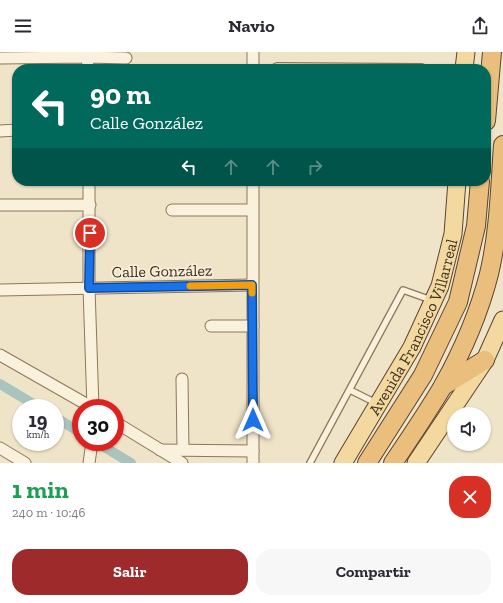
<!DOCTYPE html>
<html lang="es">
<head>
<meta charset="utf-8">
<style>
	:root { --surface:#fff; --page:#f7f7f7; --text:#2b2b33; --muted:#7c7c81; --accent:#9e2a2b }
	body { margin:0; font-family:"Zilla Slab",serif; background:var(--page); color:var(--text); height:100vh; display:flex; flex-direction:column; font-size:15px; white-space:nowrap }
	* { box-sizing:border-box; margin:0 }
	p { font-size:13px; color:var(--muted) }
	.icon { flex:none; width:22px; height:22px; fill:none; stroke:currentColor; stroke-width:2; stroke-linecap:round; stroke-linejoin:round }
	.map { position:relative; height:411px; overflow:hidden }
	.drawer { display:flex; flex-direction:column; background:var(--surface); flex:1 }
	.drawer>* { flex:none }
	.top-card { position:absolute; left:12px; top:12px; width:479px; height:122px; border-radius:16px; box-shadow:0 1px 3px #0004; background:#00695c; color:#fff; overflow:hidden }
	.buttons { position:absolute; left:447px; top:355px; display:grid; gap:8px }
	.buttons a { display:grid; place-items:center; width:44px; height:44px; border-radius:50%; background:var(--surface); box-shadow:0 1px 3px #0004; font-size:20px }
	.speed { position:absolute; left:12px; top:347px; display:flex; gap:8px; font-size:20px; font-weight:700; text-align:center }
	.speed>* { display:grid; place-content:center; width:52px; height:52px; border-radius:50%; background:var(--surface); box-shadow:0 1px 3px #0004; line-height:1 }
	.speed small { font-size:10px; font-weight:400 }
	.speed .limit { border:6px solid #d22; background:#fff; color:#111 }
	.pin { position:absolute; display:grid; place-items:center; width:34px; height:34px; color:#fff; margin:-17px; border:2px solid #fff; border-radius:50%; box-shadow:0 1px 4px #0007 }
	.me { position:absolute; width:44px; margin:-22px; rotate:0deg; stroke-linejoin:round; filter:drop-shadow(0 0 3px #0008) }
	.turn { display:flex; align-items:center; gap:14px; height:84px; padding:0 12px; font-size:18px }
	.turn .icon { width:52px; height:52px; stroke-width:2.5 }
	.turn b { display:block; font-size:28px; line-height:34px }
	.lanes { display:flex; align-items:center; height:38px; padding:0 12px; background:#0003; justify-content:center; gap:20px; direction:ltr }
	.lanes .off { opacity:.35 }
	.round { display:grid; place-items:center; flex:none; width:42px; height:42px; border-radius:16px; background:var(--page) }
	.head { display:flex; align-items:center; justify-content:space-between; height:68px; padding:0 12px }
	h1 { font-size:24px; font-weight:800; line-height:30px; color:#1e9e55 }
	.primary-button { display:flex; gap:8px; margin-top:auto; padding:8px 12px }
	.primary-button a { flex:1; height:46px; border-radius:16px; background:var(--accent); color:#fff; font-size:16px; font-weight:800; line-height:46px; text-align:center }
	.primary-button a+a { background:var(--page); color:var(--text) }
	header { display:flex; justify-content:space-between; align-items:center; height:52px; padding:0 12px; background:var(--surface); font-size:18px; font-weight:800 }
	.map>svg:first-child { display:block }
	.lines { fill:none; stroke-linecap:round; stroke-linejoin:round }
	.canal { stroke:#a9c4bc; stroke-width:10 }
	.service-casing { stroke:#8d765c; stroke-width:8 }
	.minor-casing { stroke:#8d765c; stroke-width:13 }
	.primary-casing { stroke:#5b4430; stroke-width:19 }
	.trunk-casing { stroke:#5b4430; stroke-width:20 }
	.service { stroke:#faf1dc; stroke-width:5.5 }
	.minor { stroke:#faf1dc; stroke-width:11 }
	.primary { stroke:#f3d9a0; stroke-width:17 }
	.trunk { stroke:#eabe7c; stroke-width:18 }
	.route-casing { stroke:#114b97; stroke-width:10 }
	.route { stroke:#1a73e8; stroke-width:7 }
	.slow { stroke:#f59e0b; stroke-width:7 }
	.labels { text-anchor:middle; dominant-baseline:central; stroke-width:3.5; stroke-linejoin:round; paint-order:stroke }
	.street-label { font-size:16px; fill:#3d2e20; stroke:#f7eed8 }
</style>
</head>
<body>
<header><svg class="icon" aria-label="menu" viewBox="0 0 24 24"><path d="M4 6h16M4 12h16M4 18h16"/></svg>Navio<svg class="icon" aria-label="share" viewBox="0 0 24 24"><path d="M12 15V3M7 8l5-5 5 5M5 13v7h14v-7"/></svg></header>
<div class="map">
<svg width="503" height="411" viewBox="0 0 503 411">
	<rect width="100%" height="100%" fill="#f0e4c8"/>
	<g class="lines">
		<!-- canal -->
		<g class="canal">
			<polyline points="0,332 40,356"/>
			<polyline points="55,365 81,381"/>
			<polyline points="96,390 131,411"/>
		</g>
		<defs>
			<g id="service">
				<polyline points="271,17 277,14 422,15 426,17"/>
				<polyline points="350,338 376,351"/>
				<polyline points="310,411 403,238 431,248"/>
			</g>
			<g id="minor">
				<polyline points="87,0 88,17"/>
				<polyline points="0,6 88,5 126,6"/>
				<polyline points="253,17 253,0"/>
				<polyline points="0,79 17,78"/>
				<polyline points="89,129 89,236 93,356"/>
				<polyline points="253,129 253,411"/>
				<polyline points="0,153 90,153"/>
				<polyline points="172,158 252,158"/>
				<polyline points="0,238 252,233"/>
				<polyline points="211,274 253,274"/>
				<polyline points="0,303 93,356"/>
				<polyline points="182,327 183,398"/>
				<polyline points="115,370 182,411"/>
				<polyline points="0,396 25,411"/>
				<polyline points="160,398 253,399"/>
				<polyline points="89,411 92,390"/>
			</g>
			<g id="primary">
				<polyline points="464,17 466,0"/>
				<path id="s1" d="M 343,411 L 412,295 L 440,234 L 453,182 L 457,129"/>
				<polyline points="416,411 485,308 503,268"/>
			</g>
			<g id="trunk">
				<polyline points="486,69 492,0"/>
				<polyline points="443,334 485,308"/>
				<polyline points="367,411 423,323 458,250 476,174 480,129"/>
				<path d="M 393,411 C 410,386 427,361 443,334 C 462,300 479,261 489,222 C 499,180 500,136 503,93"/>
			</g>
		</defs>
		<!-- service casing -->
		<use href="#service" class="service-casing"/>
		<!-- minor casing -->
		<use href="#minor" class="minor-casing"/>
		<!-- primary casing -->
		<use href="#primary" class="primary-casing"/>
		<!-- trunk casing -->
		<use href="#trunk" class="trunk-casing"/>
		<!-- service -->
		<use href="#service" class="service"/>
		<!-- minor -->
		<use href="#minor" class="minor"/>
		<!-- primary -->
		<use href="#primary" class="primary"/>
		<!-- trunk -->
		<use href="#trunk" class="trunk"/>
	</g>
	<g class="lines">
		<defs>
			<polyline id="route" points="90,181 89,236 252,233 253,368"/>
		</defs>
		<!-- route casing -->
		<use href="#route" class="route-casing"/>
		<!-- route -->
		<use href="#route" class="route"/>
		<!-- slow -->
		<polyline class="slow" points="190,234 252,233 252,241"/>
	</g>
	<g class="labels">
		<!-- street labels -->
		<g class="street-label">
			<text transform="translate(162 219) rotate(-1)">Calle González</text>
			<text stroke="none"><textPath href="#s1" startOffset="154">Avenida Francisco Villarreal</textPath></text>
		</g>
	</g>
</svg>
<div class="buttons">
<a><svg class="icon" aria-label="sound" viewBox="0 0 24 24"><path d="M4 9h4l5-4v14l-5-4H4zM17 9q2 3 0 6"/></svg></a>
</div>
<div class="speed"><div>19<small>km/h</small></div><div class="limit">30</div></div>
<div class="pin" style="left:90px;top:181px;background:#d93025"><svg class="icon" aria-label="arrive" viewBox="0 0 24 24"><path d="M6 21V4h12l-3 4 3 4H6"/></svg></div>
<svg class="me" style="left:253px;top:368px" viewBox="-20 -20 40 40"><path d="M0-17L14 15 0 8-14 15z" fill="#1a73e8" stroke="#fff" stroke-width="4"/></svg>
<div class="top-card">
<div class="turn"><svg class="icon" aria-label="left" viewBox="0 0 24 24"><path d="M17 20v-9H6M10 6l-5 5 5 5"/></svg><div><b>90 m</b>Calle González</div></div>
<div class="lanes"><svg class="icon" aria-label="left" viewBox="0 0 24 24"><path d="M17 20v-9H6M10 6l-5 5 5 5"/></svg><svg class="icon off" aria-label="ahead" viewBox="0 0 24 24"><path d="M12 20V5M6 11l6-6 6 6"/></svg><svg class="icon off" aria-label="ahead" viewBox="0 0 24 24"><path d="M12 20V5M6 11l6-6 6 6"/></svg><svg class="icon off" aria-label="right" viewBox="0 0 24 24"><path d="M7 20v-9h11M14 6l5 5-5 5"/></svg></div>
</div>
</div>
<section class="drawer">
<div class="head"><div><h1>1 min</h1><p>240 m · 10:46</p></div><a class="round" style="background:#d93025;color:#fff"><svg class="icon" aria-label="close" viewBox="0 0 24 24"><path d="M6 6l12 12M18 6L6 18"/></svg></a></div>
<div class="primary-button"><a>Salir</a><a>Compartir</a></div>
</section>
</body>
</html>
